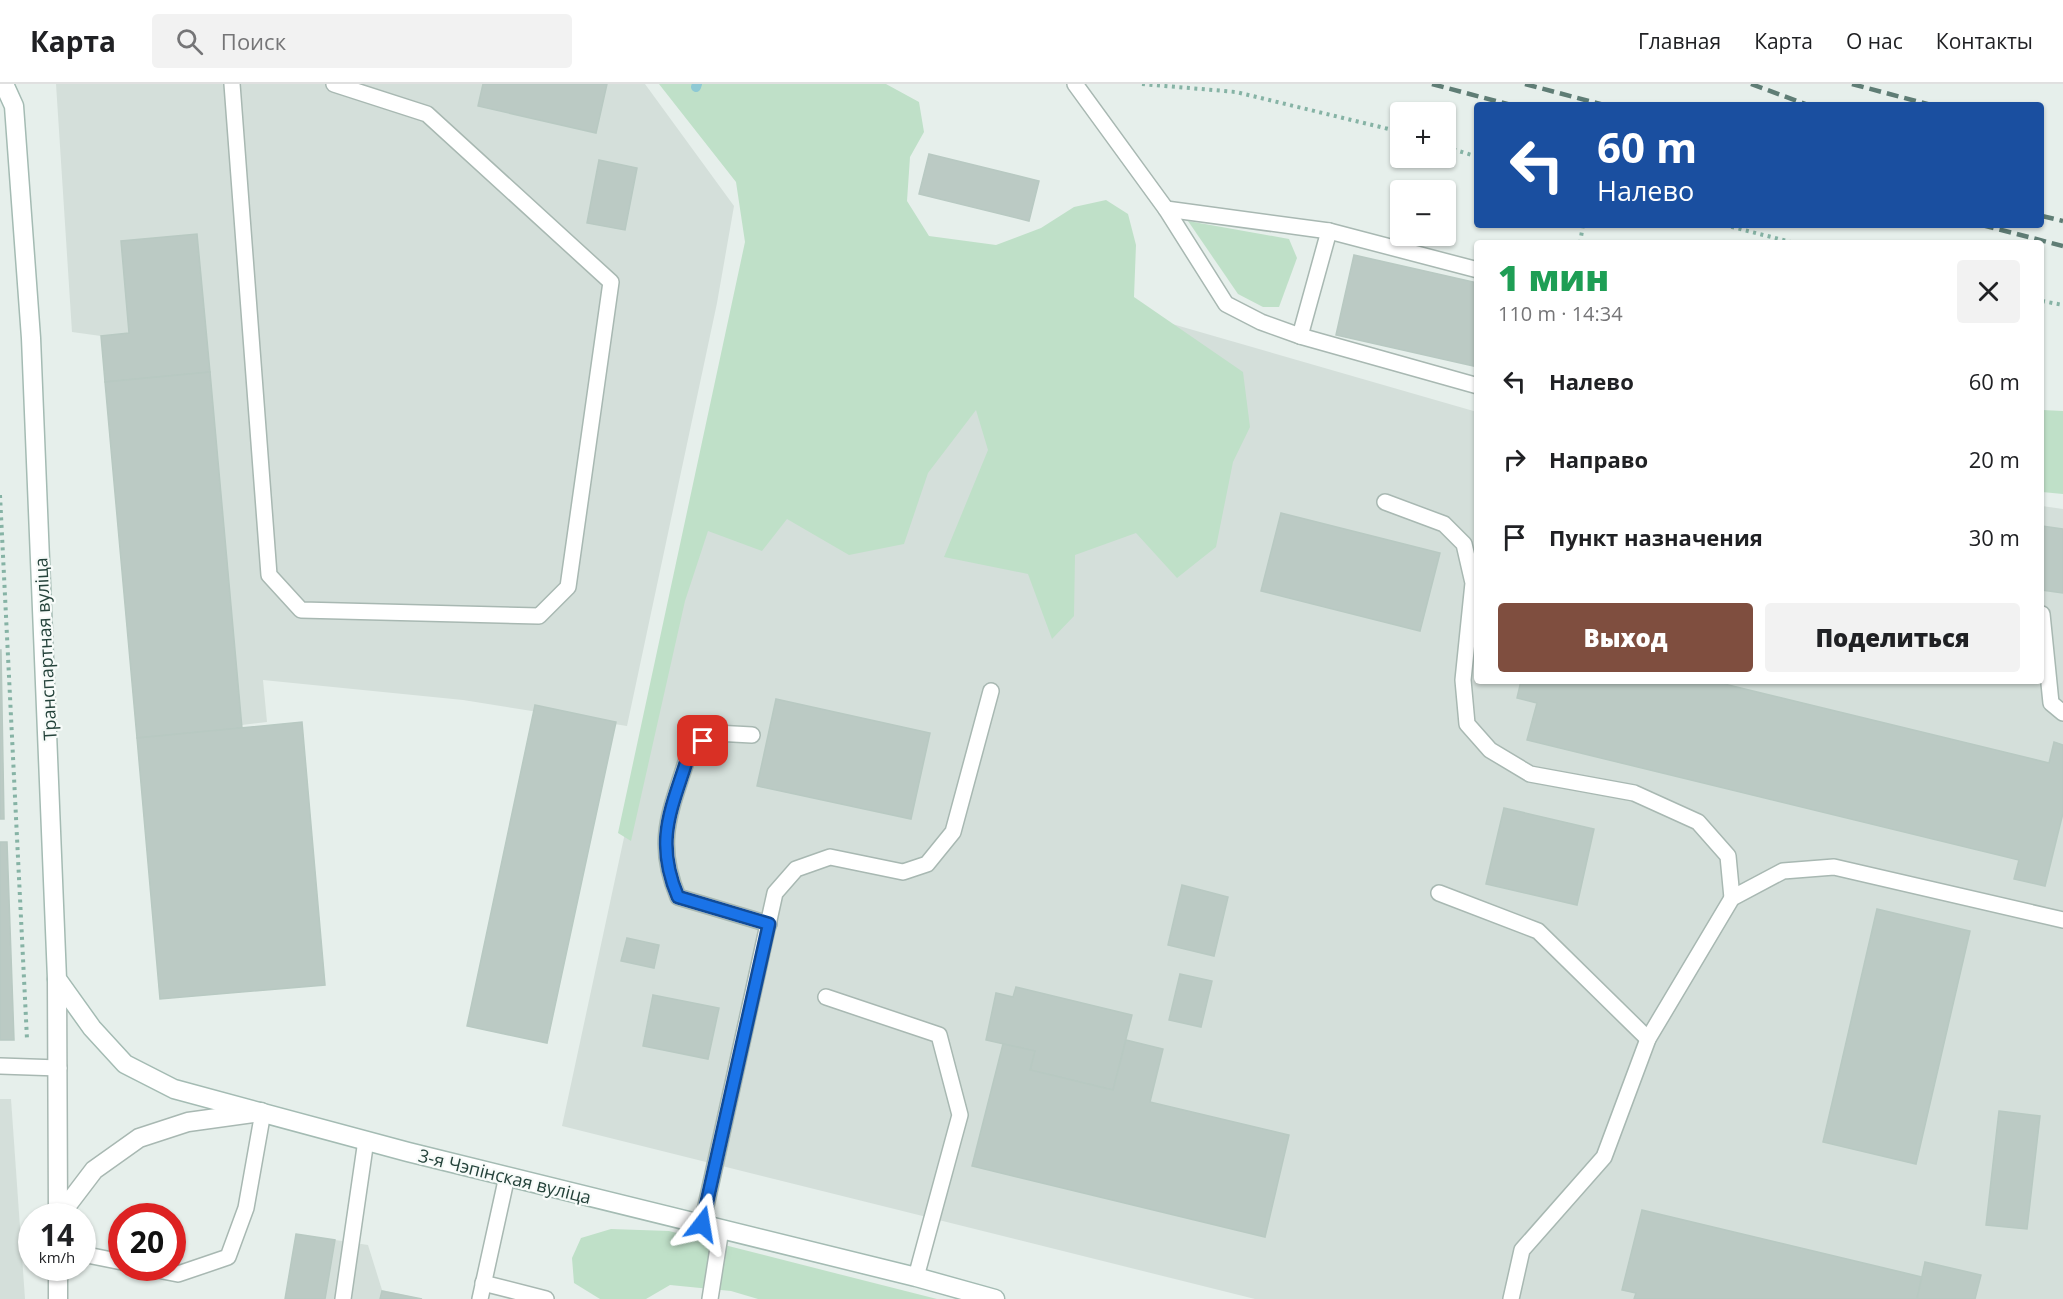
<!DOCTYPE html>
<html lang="ru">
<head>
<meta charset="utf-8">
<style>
	:root { --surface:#fff; --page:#f2f2f2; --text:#202124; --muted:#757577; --line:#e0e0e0; --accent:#7f4e3f }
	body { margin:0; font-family:"Open Sans",sans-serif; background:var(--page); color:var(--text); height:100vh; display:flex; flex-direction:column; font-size:22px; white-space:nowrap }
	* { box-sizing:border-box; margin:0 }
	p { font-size:20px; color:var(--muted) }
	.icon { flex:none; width:33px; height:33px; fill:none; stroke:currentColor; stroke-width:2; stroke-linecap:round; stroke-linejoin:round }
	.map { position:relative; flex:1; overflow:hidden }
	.panel { position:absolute; left:1474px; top:156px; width:570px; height:444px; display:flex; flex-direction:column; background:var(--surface); border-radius:6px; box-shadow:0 2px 4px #0004 }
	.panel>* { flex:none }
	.top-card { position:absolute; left:1474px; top:18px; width:570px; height:126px; border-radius:6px; box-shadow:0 2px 4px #0004; background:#1a4fa0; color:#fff; overflow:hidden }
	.controls { position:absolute; left:1390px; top:18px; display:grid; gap:12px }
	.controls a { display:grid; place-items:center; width:66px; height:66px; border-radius:6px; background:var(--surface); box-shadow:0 2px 4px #0004; font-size:30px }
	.speed { position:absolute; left:18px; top:1119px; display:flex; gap:12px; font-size:30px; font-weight:700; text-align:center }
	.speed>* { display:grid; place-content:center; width:78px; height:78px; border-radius:50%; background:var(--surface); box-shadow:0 2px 4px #0004; line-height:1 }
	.speed small { font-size:15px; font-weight:400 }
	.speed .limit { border:9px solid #d22; background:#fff; color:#111 }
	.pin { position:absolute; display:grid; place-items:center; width:51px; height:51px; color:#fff; margin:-26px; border-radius:12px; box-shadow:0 3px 9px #0006 }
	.me { position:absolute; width:66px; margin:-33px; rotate:14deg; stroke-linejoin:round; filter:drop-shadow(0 0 4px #0008) }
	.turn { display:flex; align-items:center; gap:21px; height:126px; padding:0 24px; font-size:27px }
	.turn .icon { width:78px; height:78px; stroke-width:2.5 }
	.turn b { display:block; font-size:42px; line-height:51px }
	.round { display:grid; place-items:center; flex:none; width:63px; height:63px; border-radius:6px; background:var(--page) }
	.overview { display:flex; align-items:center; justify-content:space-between; height:102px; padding:0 24px }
	h1 { font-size:36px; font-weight:800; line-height:45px; color:#1e9e55 }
	.cta { display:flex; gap:12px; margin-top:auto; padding:12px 24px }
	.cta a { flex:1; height:69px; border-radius:6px; background:var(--accent); color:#fff; font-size:24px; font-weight:800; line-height:69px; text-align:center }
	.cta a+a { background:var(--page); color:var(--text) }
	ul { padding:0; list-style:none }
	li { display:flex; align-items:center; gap:18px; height:78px; padding:0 24px }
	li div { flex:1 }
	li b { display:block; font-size:22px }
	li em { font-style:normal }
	header { display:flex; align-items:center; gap:36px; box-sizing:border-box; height:84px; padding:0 30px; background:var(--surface); border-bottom:2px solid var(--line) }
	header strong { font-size:28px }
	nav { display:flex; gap:33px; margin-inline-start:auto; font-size:21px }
	.search { width:420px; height:54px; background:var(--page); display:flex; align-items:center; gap:15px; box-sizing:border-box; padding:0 21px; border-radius:6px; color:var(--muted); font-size:22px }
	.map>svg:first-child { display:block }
	.built { fill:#d4dfda }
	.green { fill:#bfe0c8 }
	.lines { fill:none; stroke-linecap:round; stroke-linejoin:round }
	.stream { stroke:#8ec9d4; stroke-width:10 }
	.building { fill:#bbcac4; stroke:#b8c9c2; stroke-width:1.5 }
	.service-casing { stroke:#a8b8b2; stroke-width:18 }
	.minor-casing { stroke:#a8b8b2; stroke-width:21 }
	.secondary-casing { stroke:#a4bbb3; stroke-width:21 }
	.path { stroke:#86b3a5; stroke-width:4; stroke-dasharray:3 4.5; stroke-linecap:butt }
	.service { stroke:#fff; stroke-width:15 }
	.minor { stroke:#fff; stroke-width:18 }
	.secondary { stroke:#fff; stroke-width:18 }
	.rail { stroke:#5f7d75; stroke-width:4.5; stroke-dasharray:12 6; stroke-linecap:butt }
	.route-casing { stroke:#114b97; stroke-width:15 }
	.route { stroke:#1a73e8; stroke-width:10 }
	.labels { text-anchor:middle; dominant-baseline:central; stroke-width:4.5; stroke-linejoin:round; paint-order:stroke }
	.street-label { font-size:18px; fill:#24423a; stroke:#f7fbf9 }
</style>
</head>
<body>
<header>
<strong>Карта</strong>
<div class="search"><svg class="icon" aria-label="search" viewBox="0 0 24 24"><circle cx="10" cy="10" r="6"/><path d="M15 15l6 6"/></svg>Поиск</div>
<nav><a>Главная</a><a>Карта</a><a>О нас</a><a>Контакты</a></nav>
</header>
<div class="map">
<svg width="2063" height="1215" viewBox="0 0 2063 1215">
	<rect width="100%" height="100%" fill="#e6efeb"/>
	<!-- built -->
	<g class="built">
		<polygon points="56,0 645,0 734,122 717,219 627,642 463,616 263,596 267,638 137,654 101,252 72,248"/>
		<polygon points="760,121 1477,328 1478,597 2042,597 2042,422 2063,425 2063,1215 1255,1215 562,1042"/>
		<polygon points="0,1015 11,1015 25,1215 0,1215"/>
		<polygon points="296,1150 368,1161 382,1206 422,1215 285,1215"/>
	</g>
	<!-- green -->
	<g class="green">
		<polygon points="659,0 886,0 919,18 924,48 910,73 907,117 929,152 996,161 1041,144 1074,123 1106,116 1128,130 1136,161 1134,213 1243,288 1250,343 1233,378 1216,463 1177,494 1136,449 1075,471 1074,532 1052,555 1028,490 944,473 988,366 976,326 928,389 904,460 849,471 787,435 762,467 708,447 685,517 631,757 618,749 745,158 736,98"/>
		<polygon points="1188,137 1289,155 1297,174 1279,223 1263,223 1238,210"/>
		<polygon points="2042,326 2063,327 2063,410 2042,408"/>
		<polygon points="611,1145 669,1147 937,1215 758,1215 731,1207 670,1201 646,1215 600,1215 574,1199 572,1174 581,1154"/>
	</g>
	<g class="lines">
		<!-- stream -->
		<polyline class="stream" points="696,3 697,0"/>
	</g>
	<!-- building -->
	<g class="building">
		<polygon points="483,0 607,0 596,49 478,22"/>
		<polygon points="929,70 1039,97 1029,137 919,110"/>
		<polygon points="599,76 637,84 625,146 587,139"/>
		<polygon points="197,150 210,288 105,298 101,252 129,249 121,157"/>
		<polygon points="1354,171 1478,199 1478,283 1336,251"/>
		<polygon points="210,288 242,644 137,654 105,298"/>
		<polygon points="1281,429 1440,469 1420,547 1261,507"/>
		<polygon points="2042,442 2063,445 2063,509 2042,506"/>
		<polygon points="1,566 4,735 0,735 0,566"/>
		<polygon points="1521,597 1712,597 2049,679 2054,658 2063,661 2063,729 2045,802 2014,795 2019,776 1527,656 1537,619 1517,614"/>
		<polygon points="776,615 930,649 911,735 757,702"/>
		<polygon points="535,621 616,638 547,959 467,942"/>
		<polygon points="302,638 325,901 160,915 137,654"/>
		<polygon points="1504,724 1594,745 1577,821 1486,800"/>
		<polygon points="0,758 7,758 14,956 0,956"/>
		<polygon points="1182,801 1228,813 1214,872 1168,861"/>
		<polygon points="1877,825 1970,847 1916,1080 1823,1058"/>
		<polygon points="627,854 659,861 654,884 621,877"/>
		<polygon points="1180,890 1212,897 1201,943 1169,936"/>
		<polygon points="1016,903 1132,931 1113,1006 1030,986 1035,967 986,956 996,909 1013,913"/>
		<polygon points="653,911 719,924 708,975 643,962"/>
		<polygon points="1126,956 1163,965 1150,1018 1289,1051 1265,1153 972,1082 1003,960 1035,967 1030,986 1113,1006"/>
		<polygon points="1999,1027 2040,1032 2027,1145 1986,1141"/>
		<polygon points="1642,1126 1922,1193 1917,1215 1634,1215 1636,1209 1622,1206"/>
		<polygon points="296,1150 335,1156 325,1215 285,1215"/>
		<polygon points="1925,1178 1981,1191 1975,1215 1917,1215"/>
		<polygon points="382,1207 422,1215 380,1215"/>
	</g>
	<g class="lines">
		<defs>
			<g id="service">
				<polyline points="232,0 269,491 301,526 539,532 568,503 611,198 427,30 334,0"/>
				<polyline points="1075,0 1166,125 1226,220 1261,238 1300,252 1478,302"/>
				<polyline points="1166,125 1329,147 1478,186"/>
				<polyline points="1300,252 1329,147"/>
				<polyline points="1385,418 1444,440 1464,460 1473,499 1463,596 1467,640 1490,666 1530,690 1634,709 1698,738 1728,772 1732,814"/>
				<polyline points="2042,530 2051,619 2063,629"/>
				<path d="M 752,651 L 715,649 L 690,665 C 673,723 653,754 678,813 L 769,840"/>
				<polyline points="1439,809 1538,847 1648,955"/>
				<polyline points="826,913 939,951 960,1031 916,1193"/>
				<polyline points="0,982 59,984"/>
				<polyline points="702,1140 775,809 796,785 830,773 903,788 927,780 953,748 991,607"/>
				<polyline points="82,1170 122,1178"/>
				<polyline points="147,1184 178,1190 228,1173 246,1124 263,1028"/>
				<polyline points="483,1199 546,1215"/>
				<polyline points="343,1215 366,1056"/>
				<polyline points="480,1215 507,1092"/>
				<polyline points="710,1215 721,1145"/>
				<polyline points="1511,1215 1522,1166 1604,1073 1648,955 1732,814 1783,787 1834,783 2063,836"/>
			</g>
			<g id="minor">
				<polyline points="57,895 58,1132"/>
				<polyline points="59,1132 94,1086 139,1054 188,1038 261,1028"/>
				<polyline points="58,1184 58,1215"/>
			</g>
			<polyline id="secondary" points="4,0 14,22 31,254 57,895 92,944 125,980 174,1005 408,1068 916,1193 995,1215"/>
		</defs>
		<!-- service casing -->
		<use href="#service" class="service-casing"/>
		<!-- minor casing -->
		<use href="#minor" class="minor-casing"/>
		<!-- secondary casing -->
		<use href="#secondary" class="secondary-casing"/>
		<!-- path -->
		<g class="path">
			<polyline points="1142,0 1236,8 1401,48"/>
			<polyline points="1446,63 1478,73"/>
			<polyline points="1724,141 1795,159"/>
			<polyline points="1580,159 1583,141"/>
			<polyline points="2042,217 2063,221"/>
			<polyline points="0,411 27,955"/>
		</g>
		<!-- service -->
		<use href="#service" class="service"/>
		<!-- minor -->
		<use href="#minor" class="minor"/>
		<!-- secondary -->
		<use href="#secondary" class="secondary"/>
		<!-- rail -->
		<g class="rail">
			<polyline points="1432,0 1511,21"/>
			<polyline points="1525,0 1604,21"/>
			<polyline points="1751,0 1808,21"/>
			<polyline points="1852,0 1931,21"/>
			<polyline points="2042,132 2063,137"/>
			<polyline points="1982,141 2063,162"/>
		</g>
	</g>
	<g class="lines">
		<defs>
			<path id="route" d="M 702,1140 L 769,840 L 678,813 C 653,754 673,723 690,666 L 703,657"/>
		</defs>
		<!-- route casing -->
		<use href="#route" class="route-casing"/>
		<!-- route -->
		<use href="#route" class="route"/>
	</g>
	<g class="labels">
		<!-- street labels -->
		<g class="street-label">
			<text transform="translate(45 565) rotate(-93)">Транспартная вуліца</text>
			<text transform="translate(505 1092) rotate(14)">3-я Чэпінская вуліца</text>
		</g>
	</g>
</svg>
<div class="controls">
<a>+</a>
<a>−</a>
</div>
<div class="speed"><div>14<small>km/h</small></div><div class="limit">20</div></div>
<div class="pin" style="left:703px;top:657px;background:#d93025"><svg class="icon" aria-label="arrive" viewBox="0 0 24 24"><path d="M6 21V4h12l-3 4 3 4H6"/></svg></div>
<svg class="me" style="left:702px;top:1140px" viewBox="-20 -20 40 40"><path d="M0-17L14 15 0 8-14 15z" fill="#1a73e8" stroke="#fff" stroke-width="4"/></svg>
<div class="top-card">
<div class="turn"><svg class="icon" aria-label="left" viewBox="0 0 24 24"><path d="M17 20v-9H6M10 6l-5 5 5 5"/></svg><div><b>60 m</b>Налево</div></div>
</div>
<section class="panel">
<div class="overview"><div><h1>1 мин</h1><p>110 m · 14:34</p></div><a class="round"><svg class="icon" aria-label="close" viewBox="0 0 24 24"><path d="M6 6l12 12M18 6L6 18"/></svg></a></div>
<ul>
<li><svg class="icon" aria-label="left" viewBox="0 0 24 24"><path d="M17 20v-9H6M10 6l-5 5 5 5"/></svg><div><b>Налево</b></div><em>60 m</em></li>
<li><svg class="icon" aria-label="right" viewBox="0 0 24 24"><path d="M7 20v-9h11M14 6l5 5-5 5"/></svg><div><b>Направо</b></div><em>20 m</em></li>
<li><svg class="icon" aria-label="arrive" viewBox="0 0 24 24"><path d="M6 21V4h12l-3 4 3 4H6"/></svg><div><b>Пункт назначения</b></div><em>30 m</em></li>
</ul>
<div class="cta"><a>Выход</a><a>Поделиться</a></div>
</section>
</div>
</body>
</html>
